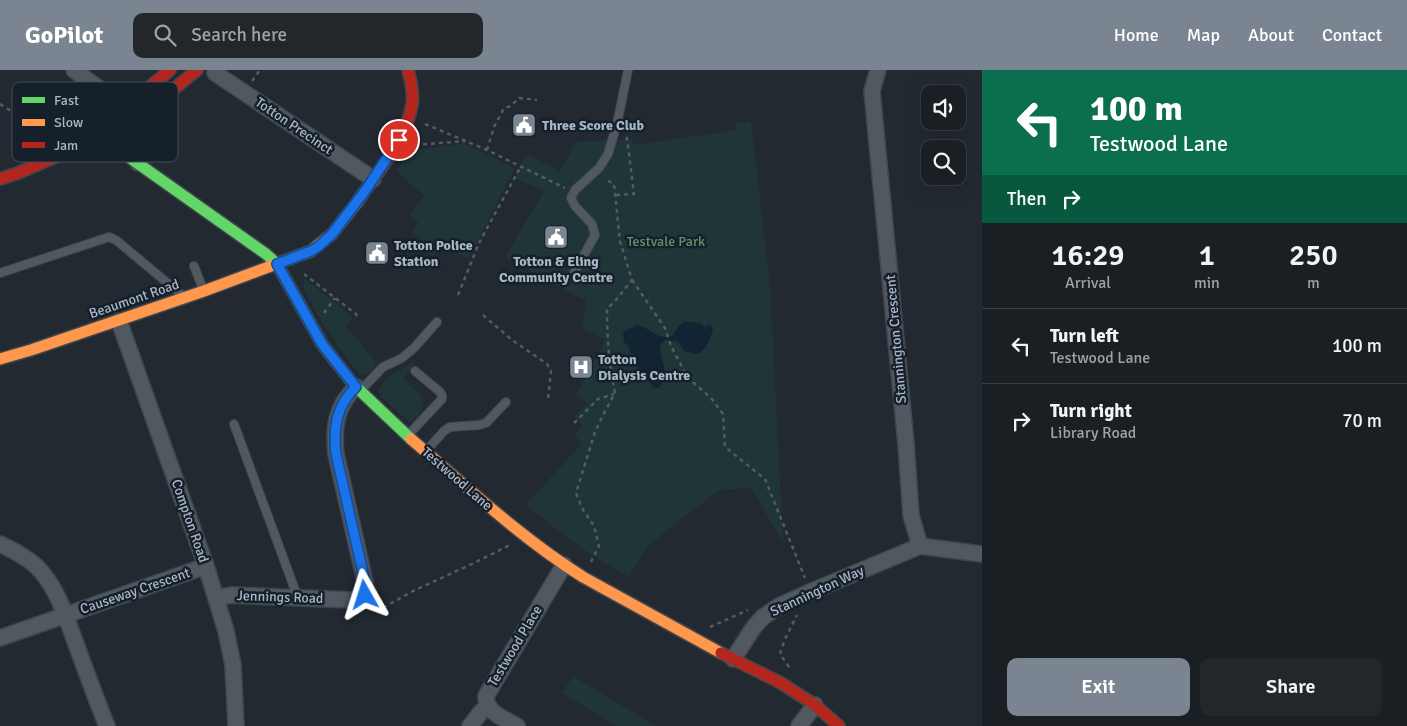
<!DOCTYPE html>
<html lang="en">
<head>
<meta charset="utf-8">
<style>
	:root { --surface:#1a1f24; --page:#23272c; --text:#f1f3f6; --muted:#9fa2a6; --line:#383d41; --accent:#7a8591 }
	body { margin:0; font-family:Signika,sans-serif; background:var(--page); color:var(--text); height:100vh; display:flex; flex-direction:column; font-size:19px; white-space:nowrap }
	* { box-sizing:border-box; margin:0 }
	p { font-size:16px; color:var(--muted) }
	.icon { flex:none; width:28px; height:28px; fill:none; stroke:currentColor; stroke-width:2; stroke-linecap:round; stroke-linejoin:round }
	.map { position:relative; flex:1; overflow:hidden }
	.panel { display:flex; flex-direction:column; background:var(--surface); width:425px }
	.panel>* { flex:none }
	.top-card { background:#0b6e4f; color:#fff; overflow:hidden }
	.controls { position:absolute; left:921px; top:15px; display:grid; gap:10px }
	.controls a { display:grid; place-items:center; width:45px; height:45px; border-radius:10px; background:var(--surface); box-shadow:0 5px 20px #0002,0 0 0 1px var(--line); font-size:25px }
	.pin { position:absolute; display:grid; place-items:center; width:42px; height:42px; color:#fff; margin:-21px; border:2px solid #fff; border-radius:50%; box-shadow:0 1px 5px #0007 }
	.me { position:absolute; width:55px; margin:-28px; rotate:354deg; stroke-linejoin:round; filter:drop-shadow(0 0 4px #0008) }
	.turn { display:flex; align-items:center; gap:18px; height:105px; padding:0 25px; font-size:22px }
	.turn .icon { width:65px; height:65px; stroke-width:2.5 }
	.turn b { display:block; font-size:35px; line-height:42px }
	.then { display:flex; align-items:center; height:48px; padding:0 25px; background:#0003; gap:10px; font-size:19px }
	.eta { display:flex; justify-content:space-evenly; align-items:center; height:85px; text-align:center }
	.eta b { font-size:30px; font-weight:600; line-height:35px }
	.cta { display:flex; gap:10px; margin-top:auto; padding:10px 25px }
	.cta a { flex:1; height:58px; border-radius:10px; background:var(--accent); color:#fff; font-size:20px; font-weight:600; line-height:58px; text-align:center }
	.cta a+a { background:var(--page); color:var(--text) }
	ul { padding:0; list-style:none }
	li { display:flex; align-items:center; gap:15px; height:75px; padding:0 25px; border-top:1px solid var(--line) }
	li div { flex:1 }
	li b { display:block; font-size:19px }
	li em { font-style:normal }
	header { display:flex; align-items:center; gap:30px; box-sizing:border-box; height:70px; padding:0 25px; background:var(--accent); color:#fff }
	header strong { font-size:24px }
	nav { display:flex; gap:28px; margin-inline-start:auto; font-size:18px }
	.search { width:350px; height:45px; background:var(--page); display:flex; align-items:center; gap:12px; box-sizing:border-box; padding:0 18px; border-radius:10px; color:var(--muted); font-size:19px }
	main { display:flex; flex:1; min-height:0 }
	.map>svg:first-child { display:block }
	.green { fill:#1f3537 }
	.water { fill:#122334 }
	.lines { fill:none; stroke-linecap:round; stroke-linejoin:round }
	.lane-casing { stroke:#3f464e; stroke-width:10 }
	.street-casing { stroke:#3f464e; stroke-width:18 }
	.fast-casing { stroke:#3f464e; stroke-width:14 }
	.slow-casing { stroke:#3f464e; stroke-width:14 }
	.jam-casing { stroke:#3f464e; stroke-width:14 }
	.path { stroke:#545b61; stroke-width:2.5; stroke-dasharray:4 4; stroke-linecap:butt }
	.lane { stroke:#515860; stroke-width:8 }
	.street { stroke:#515860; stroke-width:15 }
	.fast { stroke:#63d668; stroke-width:11 }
	.slow { stroke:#ff974d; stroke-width:11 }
	.jam { stroke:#b3261e; stroke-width:11 }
	.route-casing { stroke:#114b97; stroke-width:12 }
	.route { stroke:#1a73e8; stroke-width:9 }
	.labels { text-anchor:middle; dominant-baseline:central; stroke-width:5; stroke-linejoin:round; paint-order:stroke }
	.poi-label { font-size:14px; font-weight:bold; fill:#a9b6c5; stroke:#16202b; text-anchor:start }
	.street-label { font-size:14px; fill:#a9b6c5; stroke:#16202b }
	.park-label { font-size:14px; fill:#5f9667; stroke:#16202b }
	.key { fill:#16202b; stroke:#424d59; stroke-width:1 }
	.key-label { font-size:14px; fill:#a9b6c5 }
</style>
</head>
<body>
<header>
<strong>GoPilot</strong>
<div class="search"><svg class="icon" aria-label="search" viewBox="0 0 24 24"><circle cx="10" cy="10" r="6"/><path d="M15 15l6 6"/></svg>Search here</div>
<nav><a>Home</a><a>Map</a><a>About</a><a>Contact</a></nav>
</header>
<main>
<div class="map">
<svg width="982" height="656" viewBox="0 0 982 656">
	<rect width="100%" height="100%" fill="#222930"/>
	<!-- green -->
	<g class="green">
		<path d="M 751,52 L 770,214 L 783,472 L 751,418 L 720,420 L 680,450 L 648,476 L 629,507 C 592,488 559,462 526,435 L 582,373 L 574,365 L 583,355 L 574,347 L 587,333 L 576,324 L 605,270 L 582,258 L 586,229 L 580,228 L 505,187 L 544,121 L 515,108 L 526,84 L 560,101 L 576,72 L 631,69 L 633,75 L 736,60 L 735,53 Z"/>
		<polygon points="465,73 515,98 468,189 443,175 433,187 418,175 421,169 411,162 418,152 409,146 424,126 396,101 411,81"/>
		<path d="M 304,208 L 353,247 L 346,256 L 375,291 L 376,295 C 371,301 369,307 360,305 L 343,284 L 323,254 L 308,228 L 304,218 Z"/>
		<path d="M 417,289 L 403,309 L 422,326 L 424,331 C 421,339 419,350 409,352 L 380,326 L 378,321 L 386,309 L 391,305 Z"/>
		<polygon points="573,606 656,656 616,656 562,623"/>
	</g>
	<!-- water -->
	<path class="water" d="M 684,251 L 700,253 L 705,257 L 710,254 L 713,259 C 710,269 707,280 697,284 L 684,281 L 678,272 L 665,270 L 660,275 C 660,293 671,302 659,318 L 654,318 L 637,296 L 635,284 L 631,283 L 628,276 L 624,272 L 623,262 L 637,255 C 652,258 657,272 674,265 L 674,262 Z"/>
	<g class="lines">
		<defs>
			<g id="lane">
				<polyline points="194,196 203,219"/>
				<polyline points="0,203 109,167 116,170 183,226"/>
				<polyline points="574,203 595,165 592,154 575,136 571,128 575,120 599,98 608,84 617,54 628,0"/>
				<polyline points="361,320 383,297 402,288 414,278 437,252"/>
				<polyline points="234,354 298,528"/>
				<polyline points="409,364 442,329 442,325 440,322 415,301"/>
				<polyline points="427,380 444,361 450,357 479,355 486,353 506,332"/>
			</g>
			<g id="street">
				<polyline points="74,0 105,23"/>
				<polyline points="878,0 872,21 906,374 911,445 920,476"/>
				<polyline points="215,3 373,109"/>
				<polyline points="138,93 151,73"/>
				<polyline points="119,251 206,496 226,561 233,595 236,656"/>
				<path d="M 0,474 C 13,480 25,486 36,496 C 57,516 66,547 76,574 C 86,601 96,629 107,656"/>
				<path d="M 216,528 L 232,525 L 352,530 L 360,529 L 365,525 L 366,516 L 336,384 C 333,357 336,336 356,317"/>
				<polyline points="0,568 206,496"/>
				<polyline points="733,589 754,557 763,547 779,536 810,522 920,476 982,484"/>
				<polyline points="470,656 481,642 488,636"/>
				<path d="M 517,656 C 505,649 485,642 486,626 L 564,495"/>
				<polyline points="799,656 815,635"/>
			</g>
			<polyline id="fast" points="126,85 266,184 277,194 322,274 354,315 411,369"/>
			<g id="slow">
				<polyline points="0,289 31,280 204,221 311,181 332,164 358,131"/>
				<path d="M 411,369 C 467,417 521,468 583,507 L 721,583"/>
			</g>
			<g id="jam">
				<polyline points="122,40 170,0"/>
				<polyline points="0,109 18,103 69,81 99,74 132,53 197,0"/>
				<path d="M 358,131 C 377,103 406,69 412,35 C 414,24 411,11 408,0"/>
				<polyline points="721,583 781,613 815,635 839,656"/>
			</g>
		</defs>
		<!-- lane casing -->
		<use href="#lane" class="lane-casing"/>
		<!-- street casing -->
		<use href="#street" class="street-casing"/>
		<!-- fast casing -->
		<use href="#fast" class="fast-casing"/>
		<!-- slow casing -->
		<use href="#slow" class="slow-casing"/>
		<!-- jam casing -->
		<use href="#jam" class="jam-casing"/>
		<!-- path -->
		<g class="path">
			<polyline points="252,11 260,0"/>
			<polyline points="0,34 11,41"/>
			<polyline points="425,54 487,80 565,118"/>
			<polyline points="415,75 465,71"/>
			<polyline points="487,80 494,57 504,38 511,36 519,28 537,30"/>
			<polyline points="616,125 634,124 627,68 623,68"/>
			<polyline points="304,204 356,244 358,248"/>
			<polyline points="632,210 665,258 671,276 688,308 711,328 723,344 725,377 765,409 805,508"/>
			<polyline points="458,225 479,173 521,96"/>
			<polyline points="324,243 335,228"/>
			<polyline points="483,245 512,270 547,294 551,301 548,330"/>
			<polyline points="574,353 598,329 614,324"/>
			<path d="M 591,492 L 599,476 L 594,456 L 582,438 L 576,423 L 595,362 L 604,343 L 615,323 C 609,295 607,267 607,239 L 616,230 L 632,210 L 620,171 L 614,114 L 604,109"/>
			<polyline points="375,536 378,537 386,536 413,521 474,493 510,475"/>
			<polyline points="710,557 748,540"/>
			<polyline points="789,597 780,584 785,569 797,545"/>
		</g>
		<!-- lane -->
		<use href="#lane" class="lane"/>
		<!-- street -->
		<use href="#street" class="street"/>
		<!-- fast -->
		<use href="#fast" class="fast"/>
		<!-- slow -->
		<use href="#slow" class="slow"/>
		<!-- jam -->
		<use href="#jam" class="jam"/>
	</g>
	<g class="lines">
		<defs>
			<path id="route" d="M 365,525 L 366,516 L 336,384 C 333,358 336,336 356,317 L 322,274 L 277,194 L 311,181 L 319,176 L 332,164 L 365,121 L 399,70"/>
		</defs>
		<!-- route casing -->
		<use href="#route" class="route-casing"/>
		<!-- route -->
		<use href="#route" class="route"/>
	</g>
	<!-- icons -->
	<defs>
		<symbol id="civic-square" viewBox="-11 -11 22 22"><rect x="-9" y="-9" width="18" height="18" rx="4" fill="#7a8591" stroke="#16202b"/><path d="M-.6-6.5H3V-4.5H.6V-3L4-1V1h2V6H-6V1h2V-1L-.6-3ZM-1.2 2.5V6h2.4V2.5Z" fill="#fff"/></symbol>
		<symbol id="hospital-square" viewBox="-11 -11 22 22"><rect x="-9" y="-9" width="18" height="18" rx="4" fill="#7a8591" stroke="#16202b"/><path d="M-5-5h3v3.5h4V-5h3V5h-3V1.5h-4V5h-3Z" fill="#fff"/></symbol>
	</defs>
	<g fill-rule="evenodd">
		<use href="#civic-square" x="510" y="41" width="28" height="28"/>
		<use href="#civic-square" x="542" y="153" width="28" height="28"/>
		<use href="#civic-square" x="363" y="169" width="28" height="28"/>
		<use href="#hospital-square" x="567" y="283" width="28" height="28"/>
	</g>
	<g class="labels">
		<!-- poi labels -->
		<g class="poi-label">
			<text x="542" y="55">Three Score Club</text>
			<text x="394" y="175">Totton Police<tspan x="394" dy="16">Station</tspan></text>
			<text x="556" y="191" text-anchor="middle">Totton &amp; Eling<tspan x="556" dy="16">Community Centre</tspan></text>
			<text x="598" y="289">Totton<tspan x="598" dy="16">Dialysis Centre</tspan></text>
		</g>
		<!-- street labels -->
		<g class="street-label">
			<text transform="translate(294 56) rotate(34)">Totton Precinct</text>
			<text transform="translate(134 229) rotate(-19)">Beaumont Road</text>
			<text transform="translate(896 269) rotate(-95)">Stannington Crescent</text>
			<text transform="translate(457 409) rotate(41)">Testwood Lane</text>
			<text transform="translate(190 451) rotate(71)">Compton Road</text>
			<text transform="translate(135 521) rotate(-19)">Causeway Crescent</text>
			<text transform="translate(817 521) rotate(-25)">Stannington Way</text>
			<text transform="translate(280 527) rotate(2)">Jennings Road</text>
			<text transform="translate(515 576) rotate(-59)">Testwood Place</text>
		</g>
		<!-- park labels -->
		<g class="park-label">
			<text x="666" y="171">Testvale Park</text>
		</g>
	</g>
	<!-- legend -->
	<rect x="12" y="12" width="166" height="80" rx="8" class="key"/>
	<rect x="22" y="27" width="23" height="6" fill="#63d668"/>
	<rect x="22" y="49" width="23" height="7" fill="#ff974d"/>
	<rect x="22" y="72" width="23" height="6" fill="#b3261e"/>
	<g class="key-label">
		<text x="54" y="35">Fast</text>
		<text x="54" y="57">Slow</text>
		<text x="54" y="80">Jam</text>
	</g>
</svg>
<div class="controls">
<a><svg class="icon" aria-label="sound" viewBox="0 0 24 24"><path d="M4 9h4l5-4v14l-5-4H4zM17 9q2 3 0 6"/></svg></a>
<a><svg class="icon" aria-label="search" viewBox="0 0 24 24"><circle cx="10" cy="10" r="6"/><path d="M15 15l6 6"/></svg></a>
</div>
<div class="pin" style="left:399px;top:70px;background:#d93025"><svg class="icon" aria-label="arrive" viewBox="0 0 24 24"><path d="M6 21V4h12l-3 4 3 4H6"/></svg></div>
<svg class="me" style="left:365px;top:525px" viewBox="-20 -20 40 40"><path d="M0-17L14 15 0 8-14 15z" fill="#1a73e8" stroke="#fff" stroke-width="4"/></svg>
</div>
<section class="panel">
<div class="top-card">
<div class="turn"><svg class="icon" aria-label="left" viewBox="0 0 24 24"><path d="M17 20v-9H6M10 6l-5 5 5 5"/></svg><div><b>100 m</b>Testwood Lane</div></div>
<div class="then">Then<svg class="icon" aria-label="right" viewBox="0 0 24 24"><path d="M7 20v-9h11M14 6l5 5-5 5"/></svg></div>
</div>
<div class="eta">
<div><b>16:29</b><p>Arrival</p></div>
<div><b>1</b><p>min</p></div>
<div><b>250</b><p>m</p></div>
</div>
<ul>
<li><svg class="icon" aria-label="left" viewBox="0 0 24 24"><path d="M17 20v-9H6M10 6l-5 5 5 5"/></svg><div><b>Turn left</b><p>Testwood Lane</p></div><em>100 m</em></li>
<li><svg class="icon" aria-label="right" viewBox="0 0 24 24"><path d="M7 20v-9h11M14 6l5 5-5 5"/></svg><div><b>Turn right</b><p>Library Road</p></div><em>70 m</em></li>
</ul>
<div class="cta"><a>Exit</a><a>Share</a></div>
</section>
</main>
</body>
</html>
